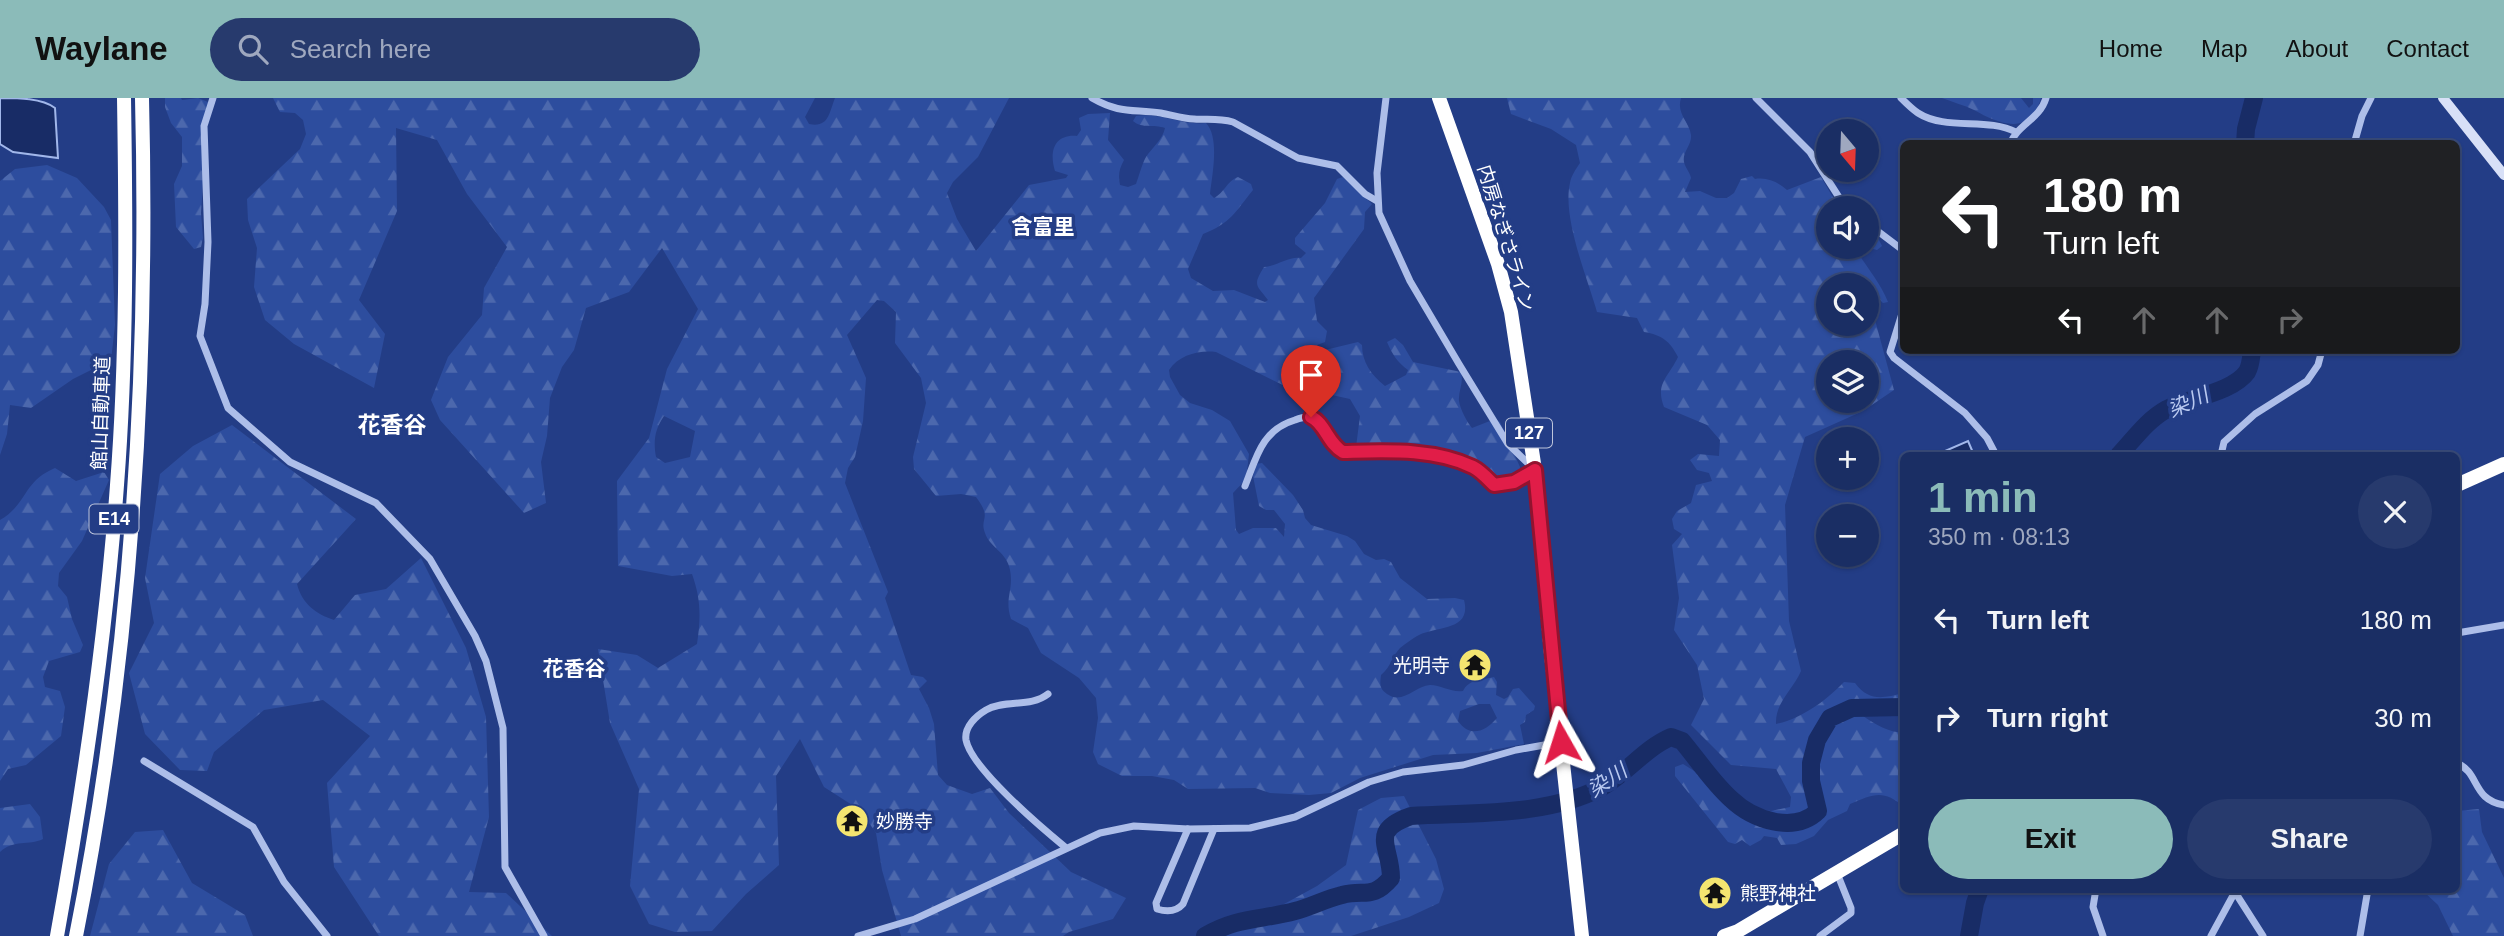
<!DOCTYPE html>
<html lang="en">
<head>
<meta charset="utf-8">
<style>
	:root { --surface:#1a2e64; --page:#273a6d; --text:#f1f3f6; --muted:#9fa8bf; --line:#384a78; --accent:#8bbbb9 }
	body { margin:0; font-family:Helvetica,"Noto Sans JP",sans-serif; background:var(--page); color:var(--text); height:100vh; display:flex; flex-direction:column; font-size:26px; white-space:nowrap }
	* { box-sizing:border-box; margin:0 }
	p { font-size:23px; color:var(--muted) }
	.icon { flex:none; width:38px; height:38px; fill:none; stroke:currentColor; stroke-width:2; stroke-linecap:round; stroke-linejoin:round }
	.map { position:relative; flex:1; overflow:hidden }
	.details { position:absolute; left:1900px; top:354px; width:560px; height:441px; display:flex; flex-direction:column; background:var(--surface); border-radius:10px; box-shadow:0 2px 5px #0004,0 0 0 2px var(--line) }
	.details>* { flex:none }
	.top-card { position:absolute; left:1900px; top:42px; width:560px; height:214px; border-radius:10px; box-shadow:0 2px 5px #0004,0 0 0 2px var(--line); background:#202124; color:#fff; overflow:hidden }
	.needle { width:46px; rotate:161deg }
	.tools { position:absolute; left:1816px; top:21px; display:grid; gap:14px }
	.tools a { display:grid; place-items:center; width:63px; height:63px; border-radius:50%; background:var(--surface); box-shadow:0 2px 5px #0004,0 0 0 2px var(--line); font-size:35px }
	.pin { position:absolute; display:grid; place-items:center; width:60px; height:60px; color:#fff; margin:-72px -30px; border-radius:50% 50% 50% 0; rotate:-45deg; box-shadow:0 0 7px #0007 }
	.pin .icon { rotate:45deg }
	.me { position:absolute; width:77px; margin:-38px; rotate:354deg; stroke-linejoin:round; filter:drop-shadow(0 0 5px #0008) }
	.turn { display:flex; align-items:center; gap:24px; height:147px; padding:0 28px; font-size:32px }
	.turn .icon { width:91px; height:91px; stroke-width:2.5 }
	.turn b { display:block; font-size:49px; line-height:60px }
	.lanes { display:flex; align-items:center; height:66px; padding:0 28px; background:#0003; justify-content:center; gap:35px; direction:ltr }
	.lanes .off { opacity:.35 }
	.round { display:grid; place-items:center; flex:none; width:74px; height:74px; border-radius:37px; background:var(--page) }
	.headline { display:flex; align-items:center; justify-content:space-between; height:119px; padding:0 28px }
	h1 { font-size:42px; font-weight:700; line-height:52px; color:var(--accent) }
	.cta { display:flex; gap:14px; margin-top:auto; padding:14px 28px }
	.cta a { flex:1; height:80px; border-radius:42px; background:var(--accent); color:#111; font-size:28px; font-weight:700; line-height:80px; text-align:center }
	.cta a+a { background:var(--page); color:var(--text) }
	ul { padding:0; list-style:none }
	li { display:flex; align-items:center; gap:21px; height:98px; padding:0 28px }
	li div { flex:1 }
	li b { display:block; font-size:26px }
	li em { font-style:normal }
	header { display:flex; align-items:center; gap:42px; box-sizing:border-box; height:98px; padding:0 35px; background:var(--accent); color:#111 }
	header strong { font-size:33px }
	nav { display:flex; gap:38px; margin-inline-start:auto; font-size:24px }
	.search { width:490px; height:63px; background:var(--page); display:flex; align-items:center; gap:18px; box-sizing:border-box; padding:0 24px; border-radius:38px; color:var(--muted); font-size:26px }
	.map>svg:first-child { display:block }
	.forest { fill:url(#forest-firs); fill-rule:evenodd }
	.water { fill:#182c66; stroke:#a1b7ea; stroke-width:2 }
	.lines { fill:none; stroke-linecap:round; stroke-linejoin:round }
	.river { stroke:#182c66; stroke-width:18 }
	.street { stroke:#adbee9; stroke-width:7 }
	.secondary { stroke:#d8e0f7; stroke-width:10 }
	.highway { stroke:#fff; stroke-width:14 }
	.route-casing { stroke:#92132f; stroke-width:18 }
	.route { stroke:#e11d48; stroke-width:12 }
	.labels { text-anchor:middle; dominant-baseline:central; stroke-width:7; stroke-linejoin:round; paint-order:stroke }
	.shield { fill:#233d86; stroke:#bdc5db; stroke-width:2 }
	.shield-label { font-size:18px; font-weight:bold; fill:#fff }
	.street-label { font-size:19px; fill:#fff; stroke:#233d86 }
	.poi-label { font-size:19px; fill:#fff; stroke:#233d86; text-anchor:start }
	.neighbourhood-label { font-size:21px; font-weight:bold; fill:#fff; stroke:#233d86 }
	.water-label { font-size:21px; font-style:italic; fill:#b9c9f0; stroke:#233d86 }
	.quarter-label { font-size:23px; font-weight:bold; fill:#fff; stroke:#233d86 }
</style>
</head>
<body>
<header>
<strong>Waylane</strong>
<div class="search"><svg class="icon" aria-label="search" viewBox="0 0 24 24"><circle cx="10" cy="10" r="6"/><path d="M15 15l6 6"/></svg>Search here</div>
<nav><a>Home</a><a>Map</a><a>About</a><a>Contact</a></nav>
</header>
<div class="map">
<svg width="2504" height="838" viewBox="0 0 2504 838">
	<defs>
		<pattern id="forest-firs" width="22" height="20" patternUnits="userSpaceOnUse" patternTransform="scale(1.75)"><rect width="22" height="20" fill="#2d4d9e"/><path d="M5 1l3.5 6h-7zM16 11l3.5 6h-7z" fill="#4c68ad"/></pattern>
	</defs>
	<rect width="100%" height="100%" fill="#233d86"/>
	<!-- forest -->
	<g class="forest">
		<polygon points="165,0 181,0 182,2 198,0 208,4 201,115 203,140 201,149 194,151 176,129 174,86 182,68 182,39 171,25 165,9"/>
		<path d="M 273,0 L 815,0 L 805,19 L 809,26 C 829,30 829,15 835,0 L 1009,0 L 978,59 L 953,84 L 947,95 L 957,121 L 976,153 L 1029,87 L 1066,80 L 1068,77 L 1055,73 C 1049,54 1054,36 1077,38 L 1081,32 L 1079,20 L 1088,16 L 1110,15 L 1108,42 L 1124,62 C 1119,71 1118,77 1120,87 L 1128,89 L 1136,86 C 1139,78 1142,66 1146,59 C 1152,50 1163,41 1165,30 C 1154,26 1142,31 1133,23 L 1136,18 C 1160,14 1183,28 1206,25 C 1220,40 1212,77 1210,96 L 1214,100 C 1224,95 1227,83 1238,79 L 1251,86 L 1253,92 C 1236,113 1230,126 1203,136 L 1188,171 L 1191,180 L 1213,193 L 1234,192 L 1265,204 L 1268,202 C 1257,187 1252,188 1264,169 C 1277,168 1289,158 1301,160 L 1306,155 L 1295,146 L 1295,140 L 1325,105 L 1337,81 L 1343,79 L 1372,106 L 1365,114 L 1364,131 L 1314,200 L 1317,223 L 1327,233 L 1325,244 L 1317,247 L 1315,252 L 1321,253 L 1358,244 L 1362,247 C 1362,264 1371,277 1385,288 L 1406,277 L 1408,272 C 1398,265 1392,256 1387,244 L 1395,240 L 1403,247 L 1413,264 L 1461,274 C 1464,285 1458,293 1459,303 C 1460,311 1467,324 1472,330 L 1495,321 L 1500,324 L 1520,369 L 1519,377 L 1502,388 L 1463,363 L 1366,353 L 1359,361 L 1355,357 L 1360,318 L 1350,301 L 1332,297 L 1303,297 L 1216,254 C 1199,252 1179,257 1169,272 L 1170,279 L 1180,297 L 1190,305 L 1212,312 L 1230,323 L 1249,356 L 1246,381 L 1233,395 L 1236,432 L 1239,436 L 1253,430 L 1276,430 L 1284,439 L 1285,426 L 1274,412 L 1266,412 L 1259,408 L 1253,378 L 1256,366 L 1262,365 L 1293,397 L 1303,412 L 1305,420 L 1311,427 L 1347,438 L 1355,443 L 1364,456 L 1376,462 L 1384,461 L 1391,464 L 1400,480 L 1427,501 L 1455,500 L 1464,502 C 1472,533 1437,528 1419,537 C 1413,540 1405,546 1400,550 C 1392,558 1391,569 1381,577 C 1380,585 1379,591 1387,596 C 1403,607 1415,588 1430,587 C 1441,587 1452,595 1463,593 C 1469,581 1482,582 1494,579 L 1497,584 L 1496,597 L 1504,601 L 1508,599 L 1513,591 L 1519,590 L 1535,608 L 1534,612 L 1526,617 L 1525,624 L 1520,627 L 1524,646 L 1477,655 L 1433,657 L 1360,680 L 1331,695 L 1309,697 L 1270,695 L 1255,690 L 1188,691 L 1174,682 L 1152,678 L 1122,678 L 1098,666 L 1093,654 L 1098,620 L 1096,600 L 1079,580 L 1041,555 L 1028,530 L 1011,521 C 1004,500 1014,492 1010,472 C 1007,454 990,450 985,435 C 979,420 993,421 976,399 L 961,396 L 936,398 L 914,371 L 913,359 L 926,305 L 921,280 L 895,245 L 896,214 L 884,203 L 877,202 L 847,237 L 866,280 L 863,323 L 855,359 L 848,370 L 845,385 L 888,494 L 885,500 L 911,577 L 923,579 L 927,583 L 919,591 L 929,610 L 934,626 L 938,677 L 947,687 L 972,696 L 990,690 L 1009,715 L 1071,774 L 1126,800 L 1113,821 L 1069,834 L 1063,838 L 901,838 L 882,772 L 876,735 L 860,712 L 824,689 L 800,641 L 776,678 L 779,767 L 746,796 L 712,833 L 675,834 L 649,826 L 630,788 L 639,691 L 610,625 L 598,551 L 637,557 L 658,570 L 697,546 C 701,520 701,501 692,476 L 672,478 L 618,468 L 617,383 L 649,340 L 667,271 L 698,211 L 662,150 L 629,194 L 586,210 L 574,252 L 562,269 L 550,300 L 547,338 L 541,364 L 546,405 L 524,415 L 440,322 L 431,302 L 448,259 L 482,217 L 484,190 L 507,149 L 467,96 L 437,42 L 396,30 L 397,113 L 359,202 L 385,236 L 374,290 L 294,246 L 265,222 L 254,189 L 257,150 L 248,122 L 247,101 L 300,51 L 306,36 L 303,22 L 295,15 L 280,14 ZM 664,318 L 695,333 L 690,359 L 665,365 L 656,359 C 653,343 655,331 664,318 ZM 1479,606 L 1490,606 L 1497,620 C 1485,634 1470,640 1458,623 L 1460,613 Z"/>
		<path d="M 1507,0 L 1681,0 C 1676,16 1689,23 1691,37 C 1692,47 1682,54 1684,64 C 1685,69 1690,75 1691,80 L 1685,94 L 1700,93 L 1716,100 L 1727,100 L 1734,95 L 1741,81 L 1752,78 L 1755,81 C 1767,79 1778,84 1787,92 L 1821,79 L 1838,108 L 1839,110 L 1829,110 L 1829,149 L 1854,149 C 1865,167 1880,184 1888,204 L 1883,205 L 1867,187 L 1846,175 L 1838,187 L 1829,187 L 1829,226 L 1867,226 L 1867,210 L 1872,211 L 1894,292 L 1863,313 L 1805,339 L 1785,407 L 1789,523 L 1801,573 C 1793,592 1775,604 1776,626 C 1801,621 1827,602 1844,584 L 1855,585 C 1869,604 1883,600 1904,595 L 1904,617 L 1863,618 C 1876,627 1888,634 1904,635 L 1904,709 C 1884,691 1873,696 1850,706 L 1847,713 L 1828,722 L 1814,738 L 1796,746 L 1781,747 L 1777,740 L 1764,738 L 1761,742 L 1750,748 L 1742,742 L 1735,746 L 1728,744 L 1675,678 L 1675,669 L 1683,666 L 1755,711 L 1771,713 L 1790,709 L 1791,699 L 1776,671 L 1731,667 L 1691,627 L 1704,601 L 1697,567 L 1674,532 L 1679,500 L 1672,447 L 1682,436 L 1674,431 L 1672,421 L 1677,413 L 1691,405 L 1696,387 L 1712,383 L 1709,375 L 1697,372 L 1690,362 L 1698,356 L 1719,358 L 1720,342 L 1707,327 L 1664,309 C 1655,285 1668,280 1678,259 C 1670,243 1662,237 1644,234 L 1637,220 L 1597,214 C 1587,179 1562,119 1570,85 C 1571,78 1576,71 1580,65 L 1576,47 L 1551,31 L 1511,16 ZM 1829,264 L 1867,264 L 1867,303 L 1829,303 Z"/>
		<path d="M 1942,0 L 2021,0 L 2029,10 L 2033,6 L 2033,0 L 2041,0 C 2030,39 1999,26 1974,12 C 1964,7 1952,4 1942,0 Z"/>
		<polygon points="47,67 77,80 104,109 111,122 115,227 111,262 73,281 31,310 10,307 7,336 0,357 0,83 15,71"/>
		<polygon points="1867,130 1876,136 1882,148 1877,152 1866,149"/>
		<path d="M 232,327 L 356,421 L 297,486 C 302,506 316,516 334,522 L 355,497 L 386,491 L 421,460 L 466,550 L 486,619 L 489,719 L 469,794 L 506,795 L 552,838 L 379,838 L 334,769 L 327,685 L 370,638 L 323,602 L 264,612 L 214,654 L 207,673 L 180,672 L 145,636 L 129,575 L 154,525 L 145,480 L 160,376 L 193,348 Z"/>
		<path d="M 55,370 L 76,383 L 104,374 L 109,382 L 82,443 L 59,475 L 58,488 L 67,499 L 72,521 L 83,547 L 80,554 L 49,563 L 43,579 L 45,589 L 60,593 L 65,609 L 61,638 L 26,667 L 8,671 L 0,683 L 0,422 C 28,406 22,384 55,370 Z"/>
		<polygon points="1404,698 1436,761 1444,791 1439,805 1409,819 1351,838 1226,838 1317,788 1346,767 1358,712 1381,700"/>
		<path d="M 30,706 L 40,719 L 43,741 C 28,748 14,741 0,754 L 0,710 Z"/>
		<polygon points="2479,711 2482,734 2504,780 2504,838 2453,838 2438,807 2421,791 2457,791 2457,713"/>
		<polygon points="163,732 192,785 245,817 253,838 90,838 109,766 135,734"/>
	</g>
	<!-- water -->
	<g class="water">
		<path d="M 0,0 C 18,0 42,0 55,10 L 58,60 L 13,54 L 0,46 Z"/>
		<polygon points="1968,343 1974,357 1947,357 1945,353"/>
	</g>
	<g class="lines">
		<!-- river -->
		<g class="river">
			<polyline points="2245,46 2246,31 2254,0"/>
			<path d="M 2119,357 C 2134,341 2147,322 2167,311 C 2189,300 2233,294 2247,274 C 2251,267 2251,259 2252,252"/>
			<path d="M 1205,838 C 1237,819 1262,822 1295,813 C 1311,809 1325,801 1342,797 C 1365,791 1372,802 1391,780 C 1391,748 1368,733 1411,718 C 1473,714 1546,719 1602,689 C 1627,675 1645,650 1671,639 L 1682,643 C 1698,662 1713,685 1731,701 C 1753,722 1794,736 1818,713 L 1811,683 L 1811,665 L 1817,642 L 1830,620 L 1852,610 L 1904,609"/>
			<polyline points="1969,838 1975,805 1980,791"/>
		</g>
		<!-- street -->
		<g class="street">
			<polyline points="213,0 204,28 208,144 205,206 200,238 228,310 290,364 376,405 430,461 475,538 486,563 503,630 505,769 544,838"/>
			<path d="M 1092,0 C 1120,16 1132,11 1161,15 C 1172,17 1183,21 1194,21 C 1208,22 1219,20 1233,24 L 1298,60 L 1337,68 L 1365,96 L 1377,103"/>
			<polyline points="1756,0 1810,54 1842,104 1849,110"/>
			<path d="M 1901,0 C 1906,5 1912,11 1918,15 C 1946,33 1987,19 2016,34"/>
			<path d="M 2010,46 C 2017,27 2040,21 2046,0"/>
			<polyline points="2354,46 2362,18 2371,0"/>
			<polyline points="1867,125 1904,153"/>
			<polyline points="1904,209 1890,254 1894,260 1965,315 1987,340 1996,357"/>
			<polyline points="2221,357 2224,344 2255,316 2307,283 2318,267 2322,252"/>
			<path d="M 1245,388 C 1256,361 1261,332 1295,322 C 1300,320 1310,317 1316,321 C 1327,329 1326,345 1343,354 C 1385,353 1434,351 1473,369 C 1481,373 1488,381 1494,387 L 1514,384 L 1535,372 L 1508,346 L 1459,266 L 1410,183 L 1379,115 L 1377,75 L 1386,0"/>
			<polyline points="2457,535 2504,527"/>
			<path d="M 1048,596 C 1030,610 1006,601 986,612 C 976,618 964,629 966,642 C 971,670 1042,730 1065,749"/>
			<polyline points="144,663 253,729 284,784 327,838"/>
			<path d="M 2457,665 C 2480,675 2472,702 2504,707"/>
			<path d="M 1188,731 L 1156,805 L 1157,811 C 1167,814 1176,814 1183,806 L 1214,731"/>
			<polyline points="2096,791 2093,809 2103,838"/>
			<polyline points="2233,791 2263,838"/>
			<polyline points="858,838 915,821 1100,735 1134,728 1188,731 1250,730 1295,719 1369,684 1403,674 1463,667 1516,652 1561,644"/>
			<polyline points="1820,838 1851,815 1851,810 1837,775"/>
			<polyline points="2211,838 2236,792"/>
			<polyline points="2360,838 2368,791"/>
		</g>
		<!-- secondary -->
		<polyline class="secondary" points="2443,0 2504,77"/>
		<!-- highway -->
		<g class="highway">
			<polyline points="1439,0 1498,166 1511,214 1535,372 1551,556 1582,838"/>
			<polyline points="2457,387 2504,366"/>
			<path d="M 57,838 C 84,688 106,538 117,387 C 127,258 126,129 124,0"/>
			<path d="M 76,838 C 131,562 149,281 142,0"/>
			<polyline points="1724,838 1738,833 1904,735"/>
		</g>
	</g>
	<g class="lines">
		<defs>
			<path id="route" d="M 1311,319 C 1325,325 1328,346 1343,354 C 1385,353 1434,350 1473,369 C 1481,373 1488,381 1494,387 L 1514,384 L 1535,372 L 1561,644"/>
		</defs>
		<!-- route casing -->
		<use href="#route" class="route-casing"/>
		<!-- route -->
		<use href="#route" class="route"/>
	</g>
	<!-- icons -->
	<defs>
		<symbol id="temple-disc" viewBox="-11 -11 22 22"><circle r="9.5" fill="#f4e570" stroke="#233d86"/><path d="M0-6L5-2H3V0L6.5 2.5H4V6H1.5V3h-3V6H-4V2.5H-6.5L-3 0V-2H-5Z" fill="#111"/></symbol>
	</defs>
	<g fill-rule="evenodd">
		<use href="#temple-disc" x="1456" y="548" width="38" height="38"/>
		<use href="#temple-disc" x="833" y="704" width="38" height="38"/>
		<use href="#temple-disc" x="1696" y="776" width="38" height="38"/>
	</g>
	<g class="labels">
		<!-- shield labels -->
		<g class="shield">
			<rect x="1506" y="320.5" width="46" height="29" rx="5"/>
			<rect x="89.5" y="406.5" width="49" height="29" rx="5"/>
		</g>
		<g class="shield-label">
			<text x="1529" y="335">127</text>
			<text x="114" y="421">E14</text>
		</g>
		<!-- street labels -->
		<g class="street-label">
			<text transform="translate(1506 140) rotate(73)">内房なぎさライン</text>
			<text transform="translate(101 315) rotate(-88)">館山自動車道</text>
		</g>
		<!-- poi labels -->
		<g class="poi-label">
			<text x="1450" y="567" text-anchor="end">光明寺</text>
			<text x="876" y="723">妙勝寺</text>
			<text x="1740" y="795">熊野神社</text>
		</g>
		<!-- neighbourhood labels -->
		<g class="neighbourhood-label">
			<text x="1043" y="128">含富里</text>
			<text x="574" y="570">花香谷</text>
		</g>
		<!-- water labels -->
		<g class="water-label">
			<text transform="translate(2188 304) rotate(-24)">染川</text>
			<text transform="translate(1607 682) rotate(-34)">染川</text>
		</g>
		<!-- quarter labels -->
		<g class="quarter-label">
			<text x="392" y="327">花香谷</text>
		</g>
	</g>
</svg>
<div class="tools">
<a><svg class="needle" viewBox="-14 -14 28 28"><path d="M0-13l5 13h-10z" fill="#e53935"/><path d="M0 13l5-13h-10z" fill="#9fa8bf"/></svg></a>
<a><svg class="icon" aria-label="sound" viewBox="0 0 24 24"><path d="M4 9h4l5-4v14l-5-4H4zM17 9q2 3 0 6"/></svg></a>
<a><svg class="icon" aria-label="search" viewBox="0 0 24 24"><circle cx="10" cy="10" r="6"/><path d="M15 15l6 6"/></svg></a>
<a><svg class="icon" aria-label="layers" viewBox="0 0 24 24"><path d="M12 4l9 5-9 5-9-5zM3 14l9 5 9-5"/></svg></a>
<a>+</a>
<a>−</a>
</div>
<div class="pin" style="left:1311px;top:319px;background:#d93025"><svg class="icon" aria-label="arrive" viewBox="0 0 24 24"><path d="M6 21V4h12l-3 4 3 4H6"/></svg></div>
<svg class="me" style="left:1561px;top:644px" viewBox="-20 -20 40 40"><path d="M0-17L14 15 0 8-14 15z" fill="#e11d48" stroke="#fff" stroke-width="4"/></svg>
<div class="top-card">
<div class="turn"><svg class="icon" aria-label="left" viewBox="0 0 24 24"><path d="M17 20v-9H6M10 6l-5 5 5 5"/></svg><div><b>180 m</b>Turn left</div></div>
<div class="lanes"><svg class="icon" aria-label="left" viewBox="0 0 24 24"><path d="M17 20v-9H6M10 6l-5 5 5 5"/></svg><svg class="icon off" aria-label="ahead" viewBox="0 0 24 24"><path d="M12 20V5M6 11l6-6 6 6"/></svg><svg class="icon off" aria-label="ahead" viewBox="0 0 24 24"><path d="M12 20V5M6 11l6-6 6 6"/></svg><svg class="icon off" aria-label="right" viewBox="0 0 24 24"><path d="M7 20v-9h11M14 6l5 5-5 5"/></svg></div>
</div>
<section class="details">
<div class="headline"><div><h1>1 min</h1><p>350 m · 08:13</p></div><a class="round"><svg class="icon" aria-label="close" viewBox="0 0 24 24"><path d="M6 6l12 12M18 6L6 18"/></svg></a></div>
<ul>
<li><svg class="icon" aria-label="left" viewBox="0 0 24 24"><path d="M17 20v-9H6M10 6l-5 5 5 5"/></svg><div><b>Turn left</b></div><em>180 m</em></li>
<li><svg class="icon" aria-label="right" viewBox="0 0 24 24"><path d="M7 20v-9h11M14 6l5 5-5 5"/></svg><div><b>Turn right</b></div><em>30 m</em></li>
</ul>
<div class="cta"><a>Exit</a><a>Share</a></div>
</section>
</div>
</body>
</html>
